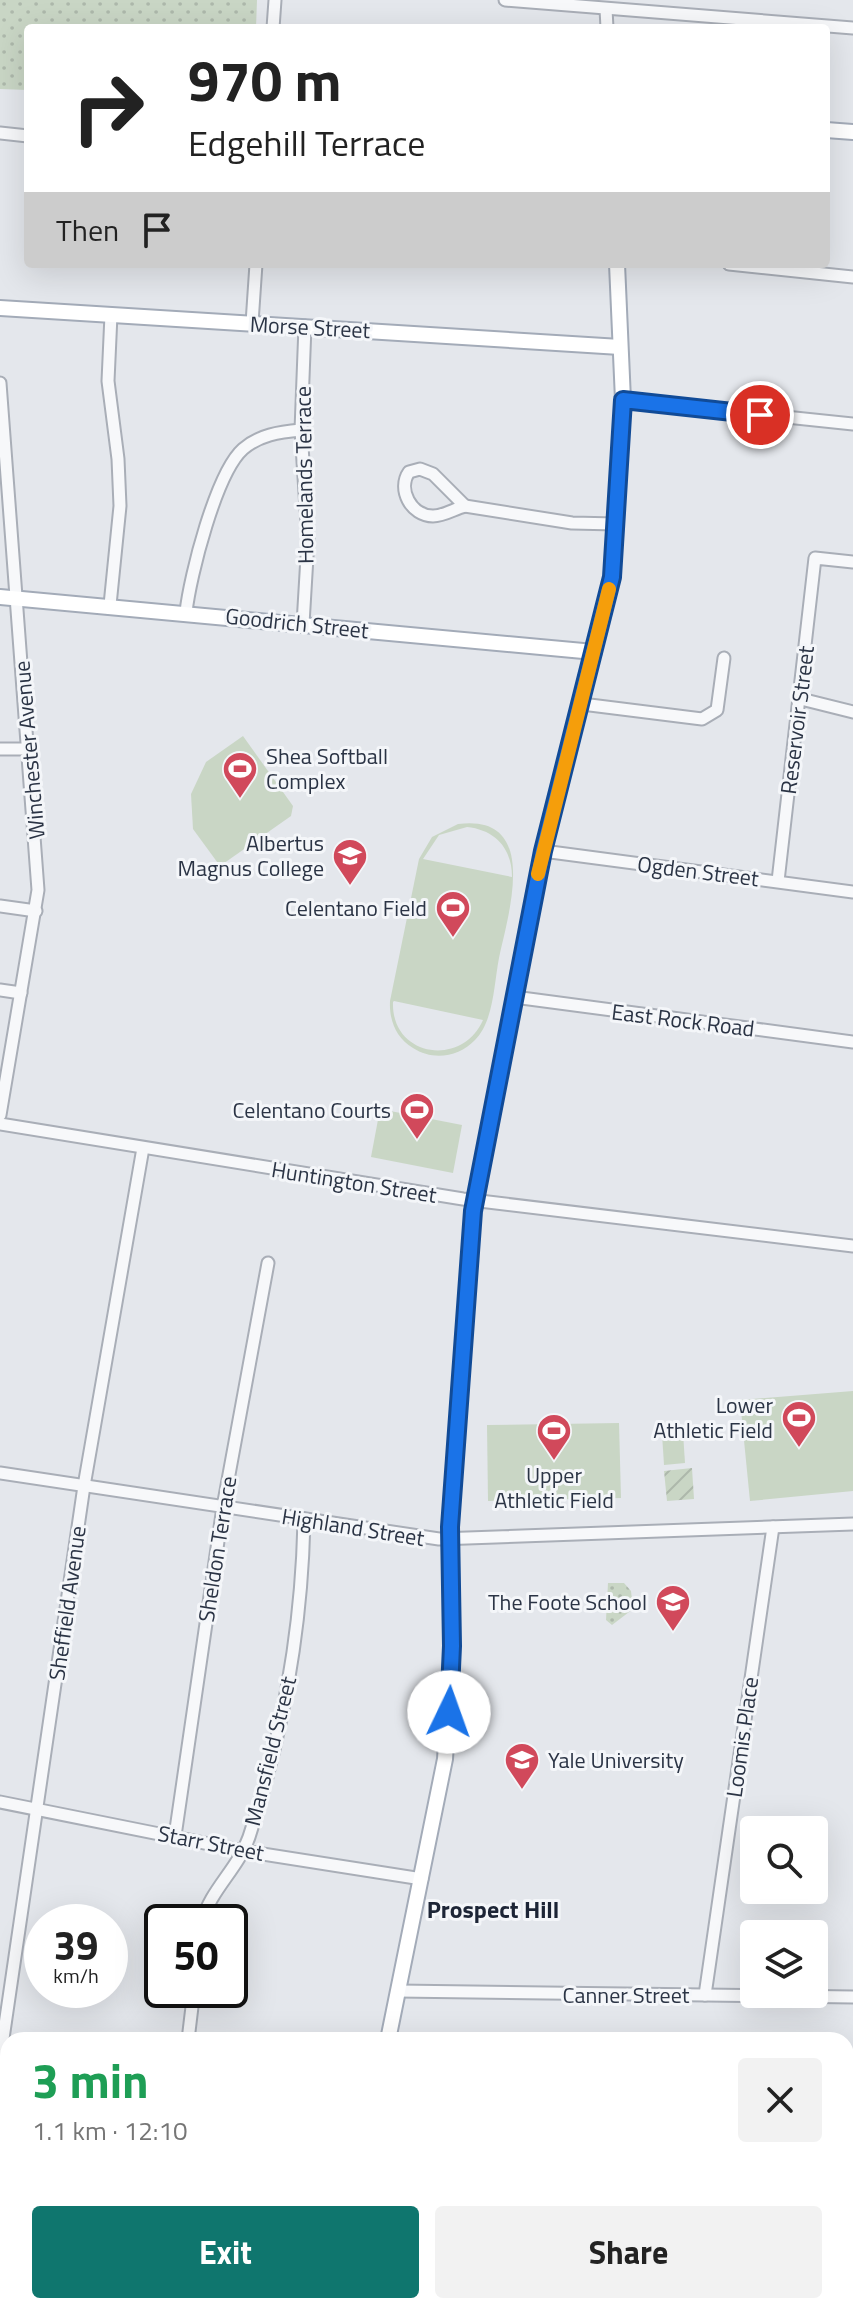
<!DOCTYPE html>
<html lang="en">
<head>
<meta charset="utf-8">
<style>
	:root { --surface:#fff; --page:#f2f2f2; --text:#222; --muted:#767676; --accent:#0f766e }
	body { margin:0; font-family:"Titillium Web",sans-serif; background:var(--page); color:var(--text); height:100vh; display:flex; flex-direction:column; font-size:30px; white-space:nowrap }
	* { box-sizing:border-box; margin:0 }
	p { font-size:26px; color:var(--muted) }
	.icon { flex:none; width:44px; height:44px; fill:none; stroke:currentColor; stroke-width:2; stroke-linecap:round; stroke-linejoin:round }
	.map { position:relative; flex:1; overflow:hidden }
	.panel { position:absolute; left:0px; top:2032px; width:854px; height:282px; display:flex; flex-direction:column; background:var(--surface); border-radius:24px 24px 0 0; box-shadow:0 8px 32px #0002 }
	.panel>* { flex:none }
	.hud { position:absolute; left:24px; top:24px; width:806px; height:244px; border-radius:8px; box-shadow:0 8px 32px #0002; background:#fff; color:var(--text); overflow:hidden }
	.controls { position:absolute; left:740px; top:1816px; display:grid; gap:16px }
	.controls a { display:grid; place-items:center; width:88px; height:88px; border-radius:8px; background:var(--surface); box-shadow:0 8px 32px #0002; font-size:40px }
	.speed { position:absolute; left:24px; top:1904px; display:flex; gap:16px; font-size:40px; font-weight:700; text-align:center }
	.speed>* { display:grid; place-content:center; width:104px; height:104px; border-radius:50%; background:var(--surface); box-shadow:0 8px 32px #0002; line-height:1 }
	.speed small { font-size:20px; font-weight:400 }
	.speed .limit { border:4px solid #111; border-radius:12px; background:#fff; color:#111 }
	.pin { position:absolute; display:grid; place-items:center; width:68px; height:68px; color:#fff; margin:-34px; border:4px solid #fff; border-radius:50%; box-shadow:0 2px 8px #0007 }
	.me { position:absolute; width:88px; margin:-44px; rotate:3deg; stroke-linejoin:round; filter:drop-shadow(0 0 6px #0008) }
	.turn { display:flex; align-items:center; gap:28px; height:168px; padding:0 32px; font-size:36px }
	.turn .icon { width:104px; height:104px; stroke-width:2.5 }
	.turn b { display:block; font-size:56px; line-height:68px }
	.then { display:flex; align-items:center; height:76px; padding:0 32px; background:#0003; gap:16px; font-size:30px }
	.round { display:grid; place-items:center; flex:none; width:84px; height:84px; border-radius:8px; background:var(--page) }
	.summary { display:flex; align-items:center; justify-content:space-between; height:136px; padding:0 32px }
	h1 { font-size:48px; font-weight:700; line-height:60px; color:#1e9e55 }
	.action { display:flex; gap:16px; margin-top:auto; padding:16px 32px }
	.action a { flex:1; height:92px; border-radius:8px; background:var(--accent); color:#fff; font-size:32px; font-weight:700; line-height:92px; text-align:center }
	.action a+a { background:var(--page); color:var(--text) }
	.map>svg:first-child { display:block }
	.grass { fill:#c9d6c5; fill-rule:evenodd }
	.park { fill:url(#park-dots) }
	.garden { fill:url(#garden-furrows) }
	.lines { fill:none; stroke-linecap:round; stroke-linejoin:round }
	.minor-casing { stroke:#a9aeb7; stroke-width:15 }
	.major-casing { stroke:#a3abb8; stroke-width:18 }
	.minor { stroke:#f7f8fa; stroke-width:11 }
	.major { stroke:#fff; stroke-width:14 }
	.route-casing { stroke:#114b97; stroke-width:20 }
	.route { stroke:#1a73e8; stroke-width:14 }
	.slow { stroke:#f59e0b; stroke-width:14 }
	.labels { text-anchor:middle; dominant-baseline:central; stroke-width:6; stroke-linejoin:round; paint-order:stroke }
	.street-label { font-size:22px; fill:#2b3445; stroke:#f4f6f9 }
	.poi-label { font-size:22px; fill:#2b3445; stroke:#f4f6f9; text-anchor:end }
	.neighbourhood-label { font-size:24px; font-weight:bold; fill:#1d2536; stroke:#f4f6f9 }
</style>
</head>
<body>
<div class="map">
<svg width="853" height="2313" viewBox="0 0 853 2313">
	<defs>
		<pattern id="park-dots" width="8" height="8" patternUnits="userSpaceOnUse" patternTransform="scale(2)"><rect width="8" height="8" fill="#c9d6c5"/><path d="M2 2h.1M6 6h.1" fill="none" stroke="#adb8ab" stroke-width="1.8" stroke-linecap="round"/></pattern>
		<pattern id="garden-furrows" width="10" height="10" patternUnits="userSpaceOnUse" patternTransform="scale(2)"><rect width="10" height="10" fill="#c9d6c5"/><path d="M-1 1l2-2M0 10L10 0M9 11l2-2" fill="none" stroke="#adb8ab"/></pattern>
	</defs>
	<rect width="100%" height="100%" fill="#e4e7ec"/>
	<!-- grass -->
	<g class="grass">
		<polygon points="243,736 293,806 291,816 220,866 193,829 191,794 206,762"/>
		<path d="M 458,824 C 541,813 508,915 499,958 C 494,983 494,1021 475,1040 C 459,1057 433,1061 413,1048 C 396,1038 389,1020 390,1001 L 419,859 L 432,837 ZM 467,827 C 496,830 512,849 512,877 L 423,859 L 439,835 ZM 393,1002 L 394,1001 L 483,1020 C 462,1068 391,1057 393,1002 Z"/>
		<polygon points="380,1109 462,1125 453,1173 371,1157"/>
		<polygon points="853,1391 853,1491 750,1501 740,1400"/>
		<polygon points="619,1423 621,1498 488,1501 487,1425"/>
		<polygon points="683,1433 685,1463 664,1465 662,1434"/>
	</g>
	<!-- park -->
	<g class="park">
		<polygon points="0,0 257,0 256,28 28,28 28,90 0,89"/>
		<polygon points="608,1583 624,1583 631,1591 633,1609 612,1625 606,1620"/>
		<polygon points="697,2306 831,2306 830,2313 696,2313"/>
	</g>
	<!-- garden -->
	<polygon class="garden" points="692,1468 694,1499 667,1501 664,1471"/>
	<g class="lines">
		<defs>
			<g id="minor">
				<polyline points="505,0 853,28"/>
				<polyline points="606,9 607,28"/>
				<polyline points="273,28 275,0"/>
				<polyline points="0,133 28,136"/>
				<polyline points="729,264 853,277"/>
				<polyline points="252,323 256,264"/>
				<polyline points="0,383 38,890 0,1115"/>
				<polyline points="623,400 853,424"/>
				<path d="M 420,469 L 433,474 L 465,506 C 454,509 444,516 433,516 C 411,516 397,489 409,472 Z"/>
				<polyline points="465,506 572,523 616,524"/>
				<polyline points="110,605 120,506 118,459 108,381 111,315"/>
				<path d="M 186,612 C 190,576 216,473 243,449 C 259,435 279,432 301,430"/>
				<polyline points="303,624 308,540 301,430 305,326"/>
				<polyline points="801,699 853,712"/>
				<polyline points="582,704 702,719 717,710 724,658"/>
				<polyline points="0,749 29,749"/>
				<polyline points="543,851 853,892"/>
				<polyline points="778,881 815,558 853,562"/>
				<polyline points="0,906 36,911"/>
				<polyline points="0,990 21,993"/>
				<polyline points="514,997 853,1042"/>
				<polyline points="0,1124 463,1199 853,1246"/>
				<polyline points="0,1473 439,1539 853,1524"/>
				<polyline points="0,1802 244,1851 422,1879"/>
				<polyline points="175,1836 223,1507 268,1263"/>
				<path d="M 202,1922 C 210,1890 238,1869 249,1837 C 283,1734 302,1628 304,1519"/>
				<polyline points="398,1991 853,1997"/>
				<polyline points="705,1995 773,1527"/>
				<polyline points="188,2040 194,1990"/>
				<polyline points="0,2059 84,1486 143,1148"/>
				<polyline points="143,2313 144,2306"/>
				<polyline points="845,2313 853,2262"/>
			</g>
			<g id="major">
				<polyline points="826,130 853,132"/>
				<polyline points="0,308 620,347"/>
				<polyline points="0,597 594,652"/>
				<polyline points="388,2040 445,1759 452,1646 450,1527 473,1211 543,851 612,577 623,400 617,264"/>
				<polyline points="0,2069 8,2070"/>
				<polyline points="373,2306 374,2313"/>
			</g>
		</defs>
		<!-- minor casing -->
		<use href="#minor" class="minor-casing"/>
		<!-- major casing -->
		<use href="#major" class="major-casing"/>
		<!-- minor -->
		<use href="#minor" class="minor"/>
		<!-- major -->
		<use href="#major" class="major"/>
	</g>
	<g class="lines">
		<defs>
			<polyline id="route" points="449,1712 452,1646 450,1527 473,1211 543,851 612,577 623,400 760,415"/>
		</defs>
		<!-- route casing -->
		<use href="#route" class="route-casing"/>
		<!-- route -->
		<use href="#route" class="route"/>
		<!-- slow -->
		<polyline class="slow" points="538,874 609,589"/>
	</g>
	<!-- icons -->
	<defs>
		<symbol id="stadium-pin" viewBox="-11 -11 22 30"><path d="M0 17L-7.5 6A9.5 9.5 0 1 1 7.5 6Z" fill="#d1495b" stroke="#f4f6f9"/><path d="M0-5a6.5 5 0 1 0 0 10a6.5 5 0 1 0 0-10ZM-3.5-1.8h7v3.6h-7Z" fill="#fff"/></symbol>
		<symbol id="university-pin" viewBox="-11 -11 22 30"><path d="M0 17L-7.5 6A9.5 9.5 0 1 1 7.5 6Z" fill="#d1495b" stroke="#f4f6f9"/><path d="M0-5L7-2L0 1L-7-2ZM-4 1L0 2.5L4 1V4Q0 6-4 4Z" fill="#fff"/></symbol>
		<symbol id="school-pin" viewBox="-11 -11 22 30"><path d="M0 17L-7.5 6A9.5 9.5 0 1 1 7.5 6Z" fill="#d1495b" stroke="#f4f6f9"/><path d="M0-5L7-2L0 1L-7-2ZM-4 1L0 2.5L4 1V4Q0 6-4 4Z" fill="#fff"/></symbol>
	</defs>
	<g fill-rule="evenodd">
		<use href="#stadium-pin" x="220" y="749" width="40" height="54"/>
		<use href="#university-pin" x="330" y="836" width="40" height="54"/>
		<use href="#stadium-pin" x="433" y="888" width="40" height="54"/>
		<use href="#stadium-pin" x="397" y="1090" width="40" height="54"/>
		<use href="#stadium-pin" x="779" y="1398" width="40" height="54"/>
		<use href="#stadium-pin" x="534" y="1411" width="40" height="54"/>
		<use href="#school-pin" x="653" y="1582" width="40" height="54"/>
		<use href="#university-pin" x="502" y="1740" width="40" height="54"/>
	</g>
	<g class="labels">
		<!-- street labels -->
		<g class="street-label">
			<text transform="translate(310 327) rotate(3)">Morse Street</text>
			<text transform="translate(304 475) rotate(-91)">Homelands Terrace</text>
			<text transform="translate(297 623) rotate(6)">Goodrich Street</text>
			<text transform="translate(797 720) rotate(-83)">Reservoir Street</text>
			<text transform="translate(29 750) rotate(-95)">Winchester Avenue</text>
			<text transform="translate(698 871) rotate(7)">Ogden Street</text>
			<text transform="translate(683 1020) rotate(7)">East Rock Road</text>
			<text transform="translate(354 1182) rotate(9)">Huntington Street</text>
			<text transform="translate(353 1527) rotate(9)">Highland Street</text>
			<text transform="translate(217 1549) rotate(-81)">Sheldon Terrace</text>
			<text transform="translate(67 1603) rotate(-82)">Sheffield Avenue</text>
			<text transform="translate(742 1737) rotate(-82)">Loomis Place</text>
			<text transform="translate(270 1751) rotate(-76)">Mansfield Street</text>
			<text transform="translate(211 1843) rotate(11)">Starr Street</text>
			<text x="626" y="1995">Canner Street</text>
		</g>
		<!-- poi labels -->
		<g class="poi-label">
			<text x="266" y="756" text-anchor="start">Shea Softball<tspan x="266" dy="25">Complex</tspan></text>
			<text x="324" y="843">Albertus<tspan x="324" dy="25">Magnus College</tspan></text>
			<text x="427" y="908">Celentano Field</text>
			<text x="391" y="1110">Celentano Courts</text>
			<text x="773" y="1405">Lower<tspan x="773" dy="25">Athletic Field</tspan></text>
			<text x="554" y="1475" text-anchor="middle">Upper<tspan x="554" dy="25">Athletic Field</tspan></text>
			<text x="647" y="1602">The Foote School</text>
			<text x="548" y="1760" text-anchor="start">Yale University</text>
		</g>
		<!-- neighbourhood labels -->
		<g class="neighbourhood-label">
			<text x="493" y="1909">Prospect Hill</text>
		</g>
	</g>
</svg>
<div class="controls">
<a><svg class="icon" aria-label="search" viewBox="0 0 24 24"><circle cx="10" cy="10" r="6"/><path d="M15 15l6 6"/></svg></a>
<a><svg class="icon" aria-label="layers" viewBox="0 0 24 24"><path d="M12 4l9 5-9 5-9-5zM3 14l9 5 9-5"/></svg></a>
</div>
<div class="speed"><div>39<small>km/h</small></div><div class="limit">50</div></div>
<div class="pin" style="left:760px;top:415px;background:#d93025"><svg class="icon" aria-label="arrive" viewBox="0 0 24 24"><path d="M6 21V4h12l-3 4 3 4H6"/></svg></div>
<svg class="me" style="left:449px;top:1712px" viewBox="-20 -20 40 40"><circle r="19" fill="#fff"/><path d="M0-13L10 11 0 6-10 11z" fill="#1a73e8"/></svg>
<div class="hud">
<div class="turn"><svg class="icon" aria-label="right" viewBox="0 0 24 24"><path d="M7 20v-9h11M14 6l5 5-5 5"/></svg><div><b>970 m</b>Edgehill Terrace</div></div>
<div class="then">Then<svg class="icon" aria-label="arrive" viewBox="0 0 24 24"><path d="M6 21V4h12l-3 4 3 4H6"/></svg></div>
</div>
<section class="panel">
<div class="summary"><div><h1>3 min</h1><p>1.1 km · 12:10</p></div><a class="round"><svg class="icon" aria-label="close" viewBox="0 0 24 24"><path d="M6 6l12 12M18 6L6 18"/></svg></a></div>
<div class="action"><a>Exit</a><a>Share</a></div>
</section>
</div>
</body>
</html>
